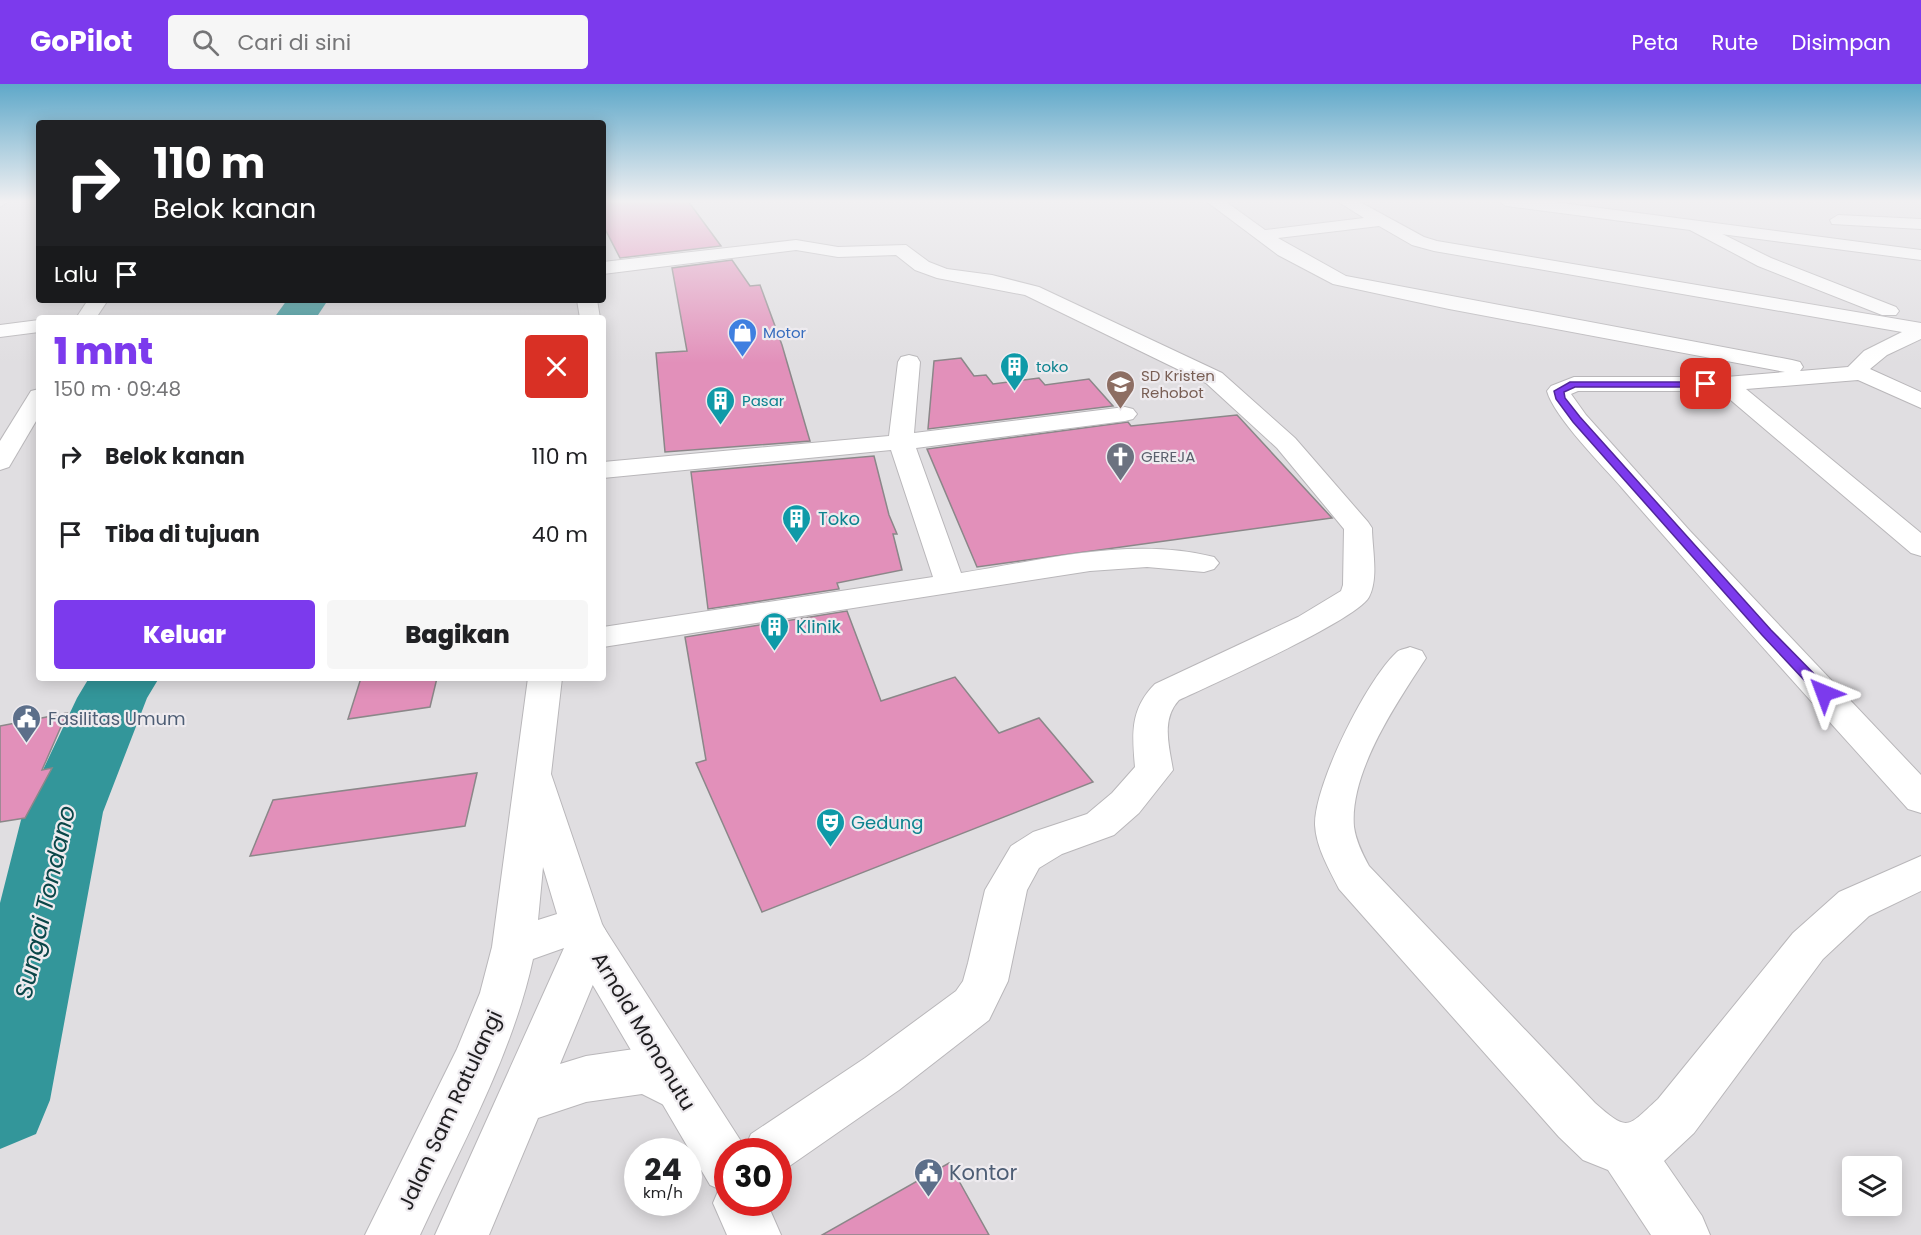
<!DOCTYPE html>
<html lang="id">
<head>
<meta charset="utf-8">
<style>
	:root { --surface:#fff; --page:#f6f6f6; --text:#202124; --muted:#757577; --accent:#7c3aed }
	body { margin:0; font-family:Poppins,sans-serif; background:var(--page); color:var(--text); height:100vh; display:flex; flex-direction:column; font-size:22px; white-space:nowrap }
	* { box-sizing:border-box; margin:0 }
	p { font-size:20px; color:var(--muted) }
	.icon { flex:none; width:33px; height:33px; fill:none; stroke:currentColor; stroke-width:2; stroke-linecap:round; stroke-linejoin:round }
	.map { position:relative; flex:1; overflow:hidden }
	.sheet { position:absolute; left:36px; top:231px; width:570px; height:366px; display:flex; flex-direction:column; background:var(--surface); border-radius:6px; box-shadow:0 3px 15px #0003 }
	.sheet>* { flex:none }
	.top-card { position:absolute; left:36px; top:36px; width:570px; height:183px; border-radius:6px; box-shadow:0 3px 15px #0003; background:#202124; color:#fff; overflow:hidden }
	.fabs { position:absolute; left:1842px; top:1072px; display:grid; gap:12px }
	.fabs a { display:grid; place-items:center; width:60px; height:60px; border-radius:6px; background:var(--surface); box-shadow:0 3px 15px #0003; font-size:30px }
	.speed { position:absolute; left:624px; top:1054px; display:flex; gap:12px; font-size:30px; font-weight:700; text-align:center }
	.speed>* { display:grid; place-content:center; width:78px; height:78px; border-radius:50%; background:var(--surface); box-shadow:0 3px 15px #0003; line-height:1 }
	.speed small { font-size:15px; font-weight:400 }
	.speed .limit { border:9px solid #d22; background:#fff; color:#111 }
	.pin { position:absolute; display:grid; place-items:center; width:51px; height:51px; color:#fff; margin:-26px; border-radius:12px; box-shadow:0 3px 9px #0006 }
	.me { position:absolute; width:66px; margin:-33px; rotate:316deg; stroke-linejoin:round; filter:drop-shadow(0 0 4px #0008) }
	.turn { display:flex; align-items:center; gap:21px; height:126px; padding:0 18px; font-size:27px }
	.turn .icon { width:78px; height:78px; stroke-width:2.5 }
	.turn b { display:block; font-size:42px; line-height:51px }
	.then { display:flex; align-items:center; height:57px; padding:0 18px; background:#0003; gap:12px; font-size:22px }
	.round { display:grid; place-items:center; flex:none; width:63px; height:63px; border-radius:6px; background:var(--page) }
	.head { display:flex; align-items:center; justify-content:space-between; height:102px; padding:0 18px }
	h1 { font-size:36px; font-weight:800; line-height:45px; color:var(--accent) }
	.button { display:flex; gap:12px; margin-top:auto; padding:12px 18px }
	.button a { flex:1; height:69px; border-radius:6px; background:var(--accent); color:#fff; font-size:24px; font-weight:800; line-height:69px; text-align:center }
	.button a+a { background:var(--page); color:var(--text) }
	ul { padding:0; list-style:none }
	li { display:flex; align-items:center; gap:18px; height:78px; padding:0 18px }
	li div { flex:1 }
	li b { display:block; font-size:22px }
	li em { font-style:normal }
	header { display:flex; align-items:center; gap:36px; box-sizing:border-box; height:84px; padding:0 30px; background:var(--accent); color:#fff }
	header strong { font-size:28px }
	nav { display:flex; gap:33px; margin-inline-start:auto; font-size:21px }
	.search { width:420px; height:54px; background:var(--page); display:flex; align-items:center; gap:15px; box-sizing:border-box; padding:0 21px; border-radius:6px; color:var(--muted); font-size:22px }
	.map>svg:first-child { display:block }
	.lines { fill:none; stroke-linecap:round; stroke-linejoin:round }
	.river { fill:#33969a; fill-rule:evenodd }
	.building { fill:#e290ba; stroke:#8b8789; stroke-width:1.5 }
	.street-casing { stroke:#b9b7ba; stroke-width:2 }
	.secondary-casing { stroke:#b9b7ba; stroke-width:2 }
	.primary-casing { stroke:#b9b7ba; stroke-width:2 }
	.street { fill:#fff; fill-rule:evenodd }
	.secondary { fill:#fff; fill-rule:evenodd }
	.primary { fill:#fff; fill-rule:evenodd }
	.route { fill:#7c3aed; stroke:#51269a; stroke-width:1.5 }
	.labels { text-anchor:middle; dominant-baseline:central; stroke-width:4.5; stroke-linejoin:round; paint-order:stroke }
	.far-shop-label { font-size:15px; fill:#366cbe; stroke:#eeebef; text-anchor:start }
	.far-culture-label { font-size:15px; fill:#0d838f; stroke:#eeebef; text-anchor:start }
	.far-education-label { font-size:15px; fill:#785e54; stroke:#eeebef; text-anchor:start }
	.far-worship-label { font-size:15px; fill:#5b616d; stroke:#eeebef; text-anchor:start }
	.culture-label { font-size:18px; fill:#0d838f; stroke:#eeebef; text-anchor:start }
	.service-label { font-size:18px; fill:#4e5e75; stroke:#eeebef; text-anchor:start }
	.near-street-label { font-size:21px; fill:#1f1e20; stroke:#eeebef }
	.near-service-label { font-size:21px; fill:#4e5e75; stroke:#eeebef; text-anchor:start }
	.near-water-label { font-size:24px; font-style:italic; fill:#0a4648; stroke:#eeebef }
</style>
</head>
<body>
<header>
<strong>GoPilot</strong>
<div class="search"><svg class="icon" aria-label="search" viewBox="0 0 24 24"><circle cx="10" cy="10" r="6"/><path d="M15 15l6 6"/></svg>Cari di sini</div>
<nav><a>Peta</a><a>Rute</a><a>Disimpan</a></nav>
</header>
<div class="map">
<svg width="1921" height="1151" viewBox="0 0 1921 1151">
	<rect width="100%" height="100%" fill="#e0dee1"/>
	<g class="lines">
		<!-- river -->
		<g class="river">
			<polygon points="287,216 328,216 316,234 274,234"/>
			<polygon points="89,594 159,594 147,614 103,728 50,1016 36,1050 0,1065 0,819 23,728 77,614"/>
		</g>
	</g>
	<!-- building -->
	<g class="building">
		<polygon points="603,117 688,117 721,162 620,174 603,141"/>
		<polygon points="732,176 750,202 760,201 782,261 810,357 665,368 656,269 687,267 672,184"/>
		<polygon points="961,274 974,292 986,291 993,300 1039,294 1045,301 1089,295 1113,322 928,345 934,277"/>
		<polygon points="1237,331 1332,434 977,483 927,365 1128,338 1131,342"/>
		<polygon points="874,372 889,431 897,450 893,450 902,486 837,499 839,505 708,525 691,388"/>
		<polygon points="847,527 881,617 955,593 999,649 1039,634 1093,698 762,828 696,679 706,676 685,553"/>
		<polygon points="361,594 437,594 430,623 348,635"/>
		<polygon points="67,629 42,686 52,684 25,734 0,738 0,642"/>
		<polygon points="477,689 465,742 250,772 273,716"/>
		<polygon points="949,1079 989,1151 822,1151"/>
	</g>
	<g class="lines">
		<defs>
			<g id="street">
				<polygon points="0,117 9,117 0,123"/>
				<path d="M 1206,117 L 1225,117 L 1265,146 L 1364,134 L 1337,117 L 1358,117 L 1424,153 L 1437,157 L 1921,239 L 1921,255 L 1887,271 L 1870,285 L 1921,308 L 1921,324 L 1858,296 L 1746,305 L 1921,449 L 1921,472 L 1911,469 L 1720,307 L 1578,307 L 1571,310 L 1586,331 L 1690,447 L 1921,691 L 1921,729 L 1908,725 C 1812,618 1716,512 1622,404 C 1603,382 1554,333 1547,307 L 1551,302 L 1574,293 L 1726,293 L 1785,288 L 1449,225 L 1333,200 L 1278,171 ZM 1379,142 L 1412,161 L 1434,167 L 1902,248 L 1864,267 L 1848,283 L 1800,287 L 1803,283 L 1800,278 L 1792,276 L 1346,192 L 1278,154 Z"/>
				<polygon points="1838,131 1921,135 1921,145 1832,140 1830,136"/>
				<polygon points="1696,137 1771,174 1896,223 1899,227 1896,231 1882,231 1758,182 1690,146 1688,142"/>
				<path d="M 796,156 L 838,163 L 906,161 L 929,178 L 947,185 L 992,191 L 1039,203 L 1222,289 L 1295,354 L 1368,438 L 1372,444 C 1372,464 1379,494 1369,513 C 1357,536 1211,601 1179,616 C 1161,635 1169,662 1173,686 L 1139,729 L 1114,751 L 1062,770 L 1039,784 L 1027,806 L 1008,897 L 989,936 L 899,1006 L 778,1090 L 778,1068 L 743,1068 L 751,1050 L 865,974 L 956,907 L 963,897 L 968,879 L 985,806 L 1011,762 L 1033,748 L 1087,730 L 1112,709 L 1135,683 C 1132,650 1130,625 1155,600 L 1298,533 L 1341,507 L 1343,501 L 1344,445 L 1277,364 L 1206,299 L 1025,211 L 937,194 L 915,186 L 896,171 L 838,173 L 796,166 L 603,190 L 603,178 Z"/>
				<polygon points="39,236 39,248 0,253 0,241"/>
				<path d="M 909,271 L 917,273 L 920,278 L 914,349 L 1125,323 L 1133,325 L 1137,330 L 1133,335 L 1125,337 L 916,364 L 961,489 C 1043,476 1132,452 1214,473 L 1219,479 L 1214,485 L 1204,488 L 1147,483 L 1090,487 L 603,563 L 603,543 L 933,493 L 891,366 L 603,394 L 603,378 L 889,352 L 898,278 L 901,273 Z"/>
				<path d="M 1410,563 L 1422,567 L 1426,574 C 1398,617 1349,688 1354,743 C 1356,757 1362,769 1369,782 L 1595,1019 C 1629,1049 1627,1043 1658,1015 L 1793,849 L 1839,808 L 1921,772 L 1921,807 L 1869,832 L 1823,875 L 1694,1049 L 1664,1077 L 1702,1132 L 1710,1151 L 1651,1151 L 1608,1086 L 1583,1076 L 1559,1053 L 1339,805 C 1329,785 1316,763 1315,741 C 1314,701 1367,595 1397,568 C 1400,565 1406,565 1410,563 Z"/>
			</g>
			<g id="secondary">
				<polygon points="1498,117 1546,117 1921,166 1921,176 1506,122"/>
				<polygon points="88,216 108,216 96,234 76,234"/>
				<polygon points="39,305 39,332 9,383 0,386 0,357 31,307"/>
				<polygon points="589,839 604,844 746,1065 748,1068 728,1068 728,1119 767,1119 781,1151 727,1151 713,1119 719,1105 710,1101 567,857 574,844"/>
			</g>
			<g id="primary">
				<polygon points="577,216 597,216 600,234 580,234"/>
				<path d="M 528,594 L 562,594 L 551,690 L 602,840 L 611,857 L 560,980 L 586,972 L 648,963 L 665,970 L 695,988 L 702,1005 L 695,1022 L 678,1028 L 642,1010 L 586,1018 L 538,1034 L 489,1151 L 435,1151 L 564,864 L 533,875 C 512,972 461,1062 420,1151 L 365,1151 L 457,965 L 480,909 L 492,863 ZM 543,783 L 557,830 L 538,836 Z"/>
			</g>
		</defs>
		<!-- street casing -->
		<use href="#street" class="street-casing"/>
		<!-- secondary casing -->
		<use href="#secondary" class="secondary-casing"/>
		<!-- primary casing -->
		<use href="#primary" class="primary-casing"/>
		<!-- street -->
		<use href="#street" class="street"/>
		<!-- secondary -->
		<use href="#secondary" class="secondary"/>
		<!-- primary -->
		<use href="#primary" class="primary"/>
	</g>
	<!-- sky -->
	<linearGradient id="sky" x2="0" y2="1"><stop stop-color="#5fa8c9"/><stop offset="0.42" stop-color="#f1f0f2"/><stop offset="1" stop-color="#f1f0f2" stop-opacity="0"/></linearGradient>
	<rect width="1921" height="279" fill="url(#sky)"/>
	<!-- route -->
	<polygon class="route" points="1570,298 1709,298 1711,300 1706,303 1575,303 1564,308 1565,314 1580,333 1771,546 1829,605 1829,612 1819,612 1762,551 1573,338 1556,315 1554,307"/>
	<!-- icons -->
	<defs>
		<symbol id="shop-pin" viewBox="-11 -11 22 30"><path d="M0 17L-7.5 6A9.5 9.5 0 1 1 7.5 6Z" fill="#3f7fe0" stroke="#eeebef"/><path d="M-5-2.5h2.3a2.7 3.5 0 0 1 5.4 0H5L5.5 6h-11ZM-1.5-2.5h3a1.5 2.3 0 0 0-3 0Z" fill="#fff"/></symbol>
		<symbol id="building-pin" viewBox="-11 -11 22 30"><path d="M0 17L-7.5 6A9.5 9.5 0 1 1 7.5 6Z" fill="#0f9aa8" stroke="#eeebef"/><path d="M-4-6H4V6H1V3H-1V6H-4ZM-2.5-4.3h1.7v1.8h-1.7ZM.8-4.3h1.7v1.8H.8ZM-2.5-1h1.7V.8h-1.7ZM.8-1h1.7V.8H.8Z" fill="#fff"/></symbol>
		<symbol id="school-pin" viewBox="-11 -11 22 30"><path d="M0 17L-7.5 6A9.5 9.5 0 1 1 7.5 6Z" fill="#8d6e63" stroke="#eeebef"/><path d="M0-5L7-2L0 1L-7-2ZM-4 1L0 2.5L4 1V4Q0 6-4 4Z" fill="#fff"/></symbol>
		<symbol id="church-pin" viewBox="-11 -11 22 30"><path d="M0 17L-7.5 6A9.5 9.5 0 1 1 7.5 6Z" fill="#6b7280" stroke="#eeebef"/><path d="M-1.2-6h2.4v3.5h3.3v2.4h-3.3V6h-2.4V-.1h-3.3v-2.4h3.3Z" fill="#fff"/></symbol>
		<symbol id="civic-pin" viewBox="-11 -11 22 30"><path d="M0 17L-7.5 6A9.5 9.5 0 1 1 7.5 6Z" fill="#5c6f8a" stroke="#eeebef"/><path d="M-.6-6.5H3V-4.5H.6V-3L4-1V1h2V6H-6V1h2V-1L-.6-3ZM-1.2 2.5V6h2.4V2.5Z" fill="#fff"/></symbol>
		<symbol id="theatre-pin" viewBox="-11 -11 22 30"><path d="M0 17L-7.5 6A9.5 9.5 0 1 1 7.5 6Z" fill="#0f9aa8" stroke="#eeebef"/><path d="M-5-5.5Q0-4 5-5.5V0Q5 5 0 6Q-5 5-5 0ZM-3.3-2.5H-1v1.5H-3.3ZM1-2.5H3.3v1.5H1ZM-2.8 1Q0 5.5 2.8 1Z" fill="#fff"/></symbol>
	</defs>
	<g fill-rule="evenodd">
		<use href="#shop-pin" x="726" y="232" width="33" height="45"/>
		<use href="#building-pin" x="998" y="266" width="33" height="45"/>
		<use href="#school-pin" x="1104" y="284" width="33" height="45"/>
		<use href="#building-pin" x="704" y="300" width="33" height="45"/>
		<use href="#church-pin" x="1104" y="356" width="33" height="45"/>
		<use href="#building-pin" x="780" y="418" width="33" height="45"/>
		<use href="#building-pin" x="758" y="526" width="33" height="45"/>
		<use href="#civic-pin" x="10" y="618" width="33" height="45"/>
		<use href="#theatre-pin" x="814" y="722" width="33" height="45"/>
		<use href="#civic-pin" x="912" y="1072" width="33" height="45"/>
	</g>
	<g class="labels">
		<!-- far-shop labels -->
		<g class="far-shop-label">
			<text x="763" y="248">Motor</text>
		</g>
		<!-- far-culture labels -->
		<g class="far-culture-label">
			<text x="1036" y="282">toko</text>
			<text x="742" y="316">Pasar</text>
		</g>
		<!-- far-education labels -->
		<g class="far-education-label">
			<text x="1141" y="291">SD Kristen<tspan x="1141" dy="17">Rehobot</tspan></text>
		</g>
		<!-- far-worship labels -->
		<g class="far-worship-label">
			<text x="1141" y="372">GEREJA</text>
		</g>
		<!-- culture labels -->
		<g class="culture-label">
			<text x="818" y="434">Toko</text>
			<text x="796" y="542">Klinik</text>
			<text x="851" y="738">Gedung</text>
		</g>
		<!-- service labels -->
		<g class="service-label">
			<text x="48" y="634">Fasilitas Umum</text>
		</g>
		<!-- near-street labels -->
		<g class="near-street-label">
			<text transform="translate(644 947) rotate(59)">Arnold Mononutu</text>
			<text transform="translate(450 1026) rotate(-65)">Jalan Sam Ratulangi</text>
		</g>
		<!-- near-service labels -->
		<g class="near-service-label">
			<text x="949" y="1088">Kontor</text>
		</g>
		<!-- near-water labels -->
		<g class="near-water-label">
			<text transform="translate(45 818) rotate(-77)">Sungai Tondano</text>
		</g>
	</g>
</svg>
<div class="fabs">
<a><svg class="icon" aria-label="layers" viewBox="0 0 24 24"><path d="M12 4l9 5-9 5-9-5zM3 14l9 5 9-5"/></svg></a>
</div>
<div class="speed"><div>24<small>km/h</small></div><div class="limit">30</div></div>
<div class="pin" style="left:1706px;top:300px;background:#d93025"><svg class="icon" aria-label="arrive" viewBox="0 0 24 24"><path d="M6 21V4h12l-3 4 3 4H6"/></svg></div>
<svg class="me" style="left:1824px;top:609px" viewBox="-20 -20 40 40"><path d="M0-17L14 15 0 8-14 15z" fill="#7c3aed" stroke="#fff" stroke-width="4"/></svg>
<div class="top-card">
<div class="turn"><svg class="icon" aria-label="right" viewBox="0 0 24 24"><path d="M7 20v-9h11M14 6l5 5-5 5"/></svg><div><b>110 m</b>Belok kanan</div></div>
<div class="then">Lalu<svg class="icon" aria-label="arrive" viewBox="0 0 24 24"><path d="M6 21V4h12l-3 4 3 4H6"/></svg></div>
</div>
<section class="sheet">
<div class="head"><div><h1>1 mnt</h1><p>150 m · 09:48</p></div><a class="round" style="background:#d93025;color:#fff"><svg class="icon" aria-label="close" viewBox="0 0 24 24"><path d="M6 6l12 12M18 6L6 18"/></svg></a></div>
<ul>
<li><svg class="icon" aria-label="right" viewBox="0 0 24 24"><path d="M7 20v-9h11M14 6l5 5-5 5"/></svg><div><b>Belok kanan</b></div><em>110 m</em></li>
<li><svg class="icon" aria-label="arrive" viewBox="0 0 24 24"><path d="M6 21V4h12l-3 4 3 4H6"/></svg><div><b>Tiba di tujuan</b></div><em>40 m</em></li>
</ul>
<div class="button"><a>Keluar</a><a>Bagikan</a></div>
</section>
</div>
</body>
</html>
